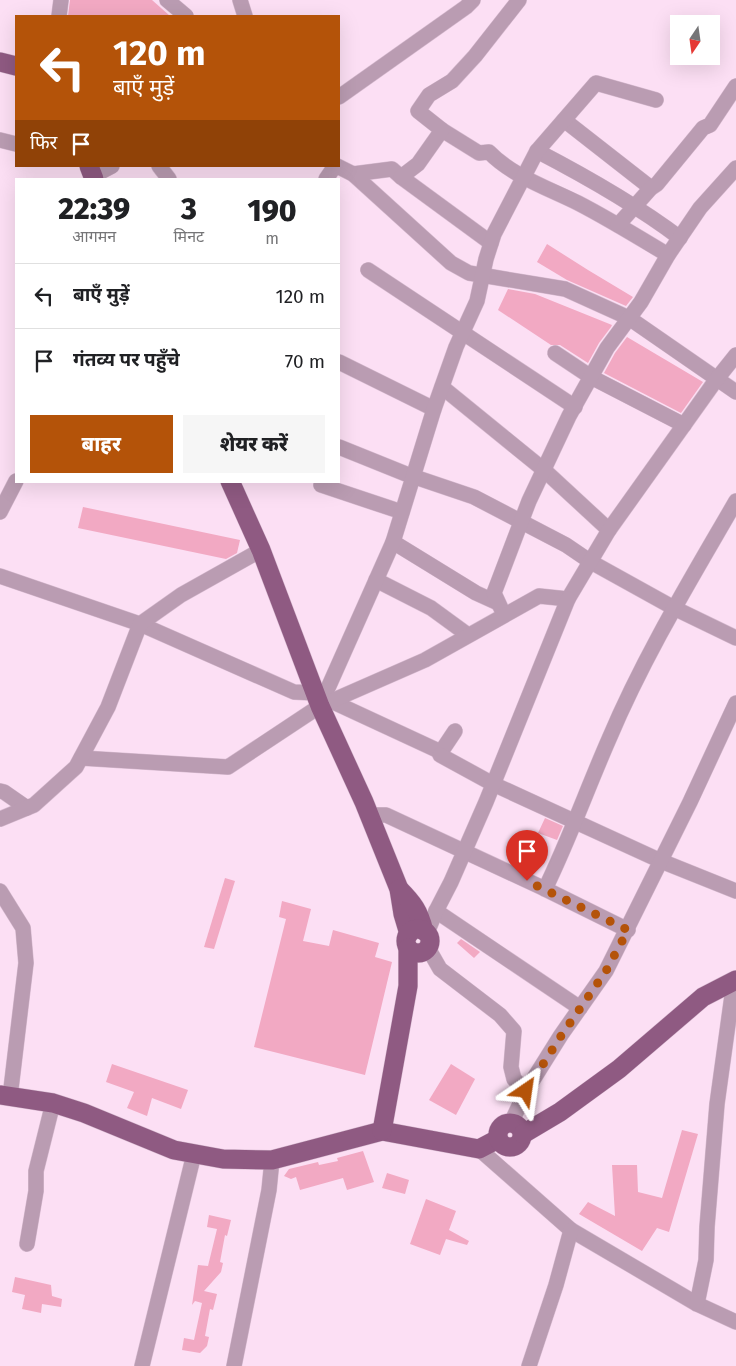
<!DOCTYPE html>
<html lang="hi">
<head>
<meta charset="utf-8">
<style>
	:root { --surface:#fff; --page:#f6f6f6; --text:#202124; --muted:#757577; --line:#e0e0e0; --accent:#b45309 }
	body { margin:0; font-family:"Fira Sans","Noto Sans Devanagari",sans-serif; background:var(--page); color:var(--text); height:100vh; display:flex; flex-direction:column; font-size:19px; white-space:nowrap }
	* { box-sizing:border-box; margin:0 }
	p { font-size:16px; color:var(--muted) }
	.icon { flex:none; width:28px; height:28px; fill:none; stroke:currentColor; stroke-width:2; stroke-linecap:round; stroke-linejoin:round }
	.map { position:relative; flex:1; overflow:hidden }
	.sheet { position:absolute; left:15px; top:178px; width:325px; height:305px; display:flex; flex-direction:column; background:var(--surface); border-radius:0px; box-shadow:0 5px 20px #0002 }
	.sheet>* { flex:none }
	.banner { position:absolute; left:15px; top:15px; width:325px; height:152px; border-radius:0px; box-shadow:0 5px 20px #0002; background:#b45309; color:#fff; overflow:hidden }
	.needle { width:32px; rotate:193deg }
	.fabs { position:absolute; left:670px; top:15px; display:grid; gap:10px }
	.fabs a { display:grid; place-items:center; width:50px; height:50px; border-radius:0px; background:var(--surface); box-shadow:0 5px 20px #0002; font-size:25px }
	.pin { position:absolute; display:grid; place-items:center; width:42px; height:42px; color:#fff; margin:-51px -21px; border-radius:50% 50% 50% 0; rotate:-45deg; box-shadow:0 0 5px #0007 }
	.pin .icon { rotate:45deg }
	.me { position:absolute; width:55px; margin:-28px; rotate:32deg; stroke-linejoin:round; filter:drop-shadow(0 0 4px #0008) }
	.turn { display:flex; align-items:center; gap:18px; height:105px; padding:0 15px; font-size:22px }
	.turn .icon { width:65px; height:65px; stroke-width:2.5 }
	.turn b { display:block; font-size:35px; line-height:42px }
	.then { display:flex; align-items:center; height:48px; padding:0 15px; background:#0003; gap:10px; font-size:19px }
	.eta { display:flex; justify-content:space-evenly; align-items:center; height:85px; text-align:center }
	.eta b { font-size:30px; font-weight:800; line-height:35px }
	.primary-button { display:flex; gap:10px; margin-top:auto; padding:10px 15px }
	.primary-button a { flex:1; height:58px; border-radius:0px; background:var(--accent); color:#fff; font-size:20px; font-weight:800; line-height:58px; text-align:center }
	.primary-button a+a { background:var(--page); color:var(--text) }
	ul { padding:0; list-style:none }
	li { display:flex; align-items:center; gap:15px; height:65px; padding:0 15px; border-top:1px solid var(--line) }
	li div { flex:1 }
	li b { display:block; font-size:19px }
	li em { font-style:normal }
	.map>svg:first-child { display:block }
	.building { fill:#f2a9c3 }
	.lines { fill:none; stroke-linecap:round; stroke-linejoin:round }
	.minor-casing { stroke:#d8bcd1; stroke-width:16 }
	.major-casing { stroke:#d8bcd1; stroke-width:20 }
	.minor { stroke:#ba9cb2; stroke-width:15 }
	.major { stroke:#8f5a82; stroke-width:19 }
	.route { stroke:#b45309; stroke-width:9; stroke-dasharray:0 16.2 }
</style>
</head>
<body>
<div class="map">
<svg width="736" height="1366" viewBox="0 0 736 1366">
	<rect width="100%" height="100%" fill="#fcdff4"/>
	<!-- building -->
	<g class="building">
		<polygon points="70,0 152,0 170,16 68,16"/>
		<polygon points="547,244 588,270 633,297 626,306 567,280 537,262"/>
		<polygon points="508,289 535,294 612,325 611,327 599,343 588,363 560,345 551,345 498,310"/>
		<polygon points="627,337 703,382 681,413 604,373 615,353"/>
		<polygon points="83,507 240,540 237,553 226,559 78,528"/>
		<polygon points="545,818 563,826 557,840 538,833"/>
		<polygon points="225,878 235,881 214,949 204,947"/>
		<polygon points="282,901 311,909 303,941 329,946 333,930 379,943 375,957 392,962 365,1075 254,1047 286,919 279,917"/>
		<polygon points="461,939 480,952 474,958 457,943"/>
		<polygon points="112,1064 188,1090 181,1109 152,1098 147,1116 127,1108 134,1092 106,1082"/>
		<polygon points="451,1064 475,1079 456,1115 429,1100"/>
		<polygon points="682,1130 698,1134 669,1232 657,1228 642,1251 579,1214 588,1202 615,1216 612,1165 637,1165 638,1192 662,1198"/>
		<polygon points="363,1151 374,1182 347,1190 343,1178 300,1190 296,1177 291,1179 284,1176 289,1169 318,1162 319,1165 338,1161 337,1158"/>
		<polygon points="387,1173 409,1180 405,1194 382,1188"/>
		<polygon points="426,1199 456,1211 449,1230 469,1241 467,1245 446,1239 440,1255 410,1244"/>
		<polygon points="209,1215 231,1220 227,1236 225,1235 220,1262 223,1263 221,1272 204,1291 217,1294 213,1310 210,1309 205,1336 209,1337 207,1346 200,1353 182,1350 184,1338 194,1340 202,1303 195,1301 192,1305 198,1265 208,1266 217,1229 207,1227"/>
		<polygon points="15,1277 51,1285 52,1296 62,1299 61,1307 42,1304 41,1313 22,1309 25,1295 12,1292"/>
	</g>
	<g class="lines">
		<defs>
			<g id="minor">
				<polyline points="167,0 186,16"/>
				<polyline points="240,0 245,16"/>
				<polyline points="59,16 61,0"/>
				<polyline points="339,97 466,7 473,0"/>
				<polyline points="564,120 651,188"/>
				<path d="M 442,130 L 479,153 L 489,152 C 512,176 548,188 578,203 C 609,219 638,237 668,255"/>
				<polyline points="0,140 16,144"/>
				<path d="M 537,151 C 587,177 635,204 680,238"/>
				<polyline points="159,166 169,179"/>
				<polyline points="337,166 353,174 451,263 469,273 565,289 629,318 736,392"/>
				<polyline points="353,174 392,169 401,177 491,243"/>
				<polyline points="93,176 112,166"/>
				<polyline points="401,177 418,164 442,130 418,111 429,95 452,81 475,56 519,0"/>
				<polyline points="326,179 335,166"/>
				<polyline points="618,225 651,188 657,184 703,128 710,125 736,86"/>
				<polyline points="368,270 575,407"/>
				<polyline points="555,353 591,377 684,425"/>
				<polyline points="339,362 434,409"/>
				<polyline points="442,387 544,470 609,530"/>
				<polyline points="339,447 406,474 474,497 566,545 591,562 674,608 736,638"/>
				<polyline points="321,485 402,512"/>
				<polyline points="0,512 16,481"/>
				<polyline points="393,542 476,593 498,603"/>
				<polyline points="0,576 140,624 294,692 315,693"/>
				<polyline points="376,580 431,608 468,635"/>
				<polyline points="504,615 494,593 529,501 569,416 607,348 641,302 668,255 700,208 736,168"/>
				<polyline points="331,701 441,752 455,731"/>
				<polyline points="320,706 393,542 434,409 456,347 477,301 486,259 494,234 537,151 596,83 656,100"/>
				<polyline points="440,755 493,784 661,861 736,891"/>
				<polyline points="81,758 228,767 320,706 425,660 539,596 568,599 609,530 716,380 736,355"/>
				<polyline points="0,791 4,792 27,808"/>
				<polyline points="370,815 386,815 543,888 628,930"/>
				<polyline points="0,819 34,805 76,767 108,707 140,624 181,595 261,550"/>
				<path d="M 545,889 C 569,840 587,789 609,739 C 644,656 691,579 736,501"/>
				<polyline points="0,891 23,928 26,963 10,1097"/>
				<polyline points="436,911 580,1008"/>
				<polyline points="427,933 436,911 451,882 486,802 568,599"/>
				<polyline points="428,948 440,969 500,1015 514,1031 511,1067 514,1079 526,1091"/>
				<polyline points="511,1123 526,1091 561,1035 606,971 690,802 736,703"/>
				<polyline points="479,1149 571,1230 697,1304 736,1322"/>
				<polyline points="27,1244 36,1191 36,1171 53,1103"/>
				<polyline points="697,1304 706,1260 707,1227 717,1104 734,981"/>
				<polyline points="142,1366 194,1154"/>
				<polyline points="234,1366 269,1190 272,1160"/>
				<polyline points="529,1366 556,1285 571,1230"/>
			</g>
			<g id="major">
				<polyline points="0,62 16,66"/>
				<polyline points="89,166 94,179"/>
				<polyline points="230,481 261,550 320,706 364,802 399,889 403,914 409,934"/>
				<path d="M 399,889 C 413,903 419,911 424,931"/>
				<circle cx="418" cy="941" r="12"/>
				<polyline points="0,1095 53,1103 84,1113 174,1150 223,1159 272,1160 382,1131 479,1149 498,1139"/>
				<circle cx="510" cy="1135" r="12"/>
				<polyline points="382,1131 408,986 408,948"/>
				<polyline points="523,1134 560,1112 619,1069 703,997 736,980"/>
			</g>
		</defs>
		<!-- minor casing -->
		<use href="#minor" class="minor-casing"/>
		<!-- major casing -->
		<use href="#major" class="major-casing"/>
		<!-- minor -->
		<use href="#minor" class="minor"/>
		<!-- major -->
		<use href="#major" class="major"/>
	</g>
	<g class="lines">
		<!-- route -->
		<polyline class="route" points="526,1091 561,1036 606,971 628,930 527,881"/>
	</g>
</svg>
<div class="fabs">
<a><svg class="needle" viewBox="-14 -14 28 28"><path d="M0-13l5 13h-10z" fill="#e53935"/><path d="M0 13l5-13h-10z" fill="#757577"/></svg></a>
</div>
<div class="pin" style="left:527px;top:881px;background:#d93025"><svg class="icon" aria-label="arrive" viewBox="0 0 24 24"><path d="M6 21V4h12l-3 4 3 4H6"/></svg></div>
<svg class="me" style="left:526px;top:1091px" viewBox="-20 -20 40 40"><path d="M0-17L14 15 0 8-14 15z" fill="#b45309" stroke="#fff" stroke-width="4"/></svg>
<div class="banner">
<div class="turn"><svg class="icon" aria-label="left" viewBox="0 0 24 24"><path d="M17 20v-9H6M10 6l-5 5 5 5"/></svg><div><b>120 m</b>बाएँ मुड़ें</div></div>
<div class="then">फिर<svg class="icon" aria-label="arrive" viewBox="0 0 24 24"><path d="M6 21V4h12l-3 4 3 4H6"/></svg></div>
</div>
<section class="sheet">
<div class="eta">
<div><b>22:39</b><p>आगमन</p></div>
<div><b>3</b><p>मिनट</p></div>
<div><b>190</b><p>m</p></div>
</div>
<ul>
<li><svg class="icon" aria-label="left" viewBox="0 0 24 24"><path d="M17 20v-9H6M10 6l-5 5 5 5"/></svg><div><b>बाएँ मुड़ें</b></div><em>120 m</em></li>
<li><svg class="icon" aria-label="arrive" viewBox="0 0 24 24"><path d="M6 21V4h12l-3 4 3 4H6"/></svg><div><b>गंतव्य पर पहुँचे</b></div><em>70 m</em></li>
</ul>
<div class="primary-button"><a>बाहर</a><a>शेयर करें</a></div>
</section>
</div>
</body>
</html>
